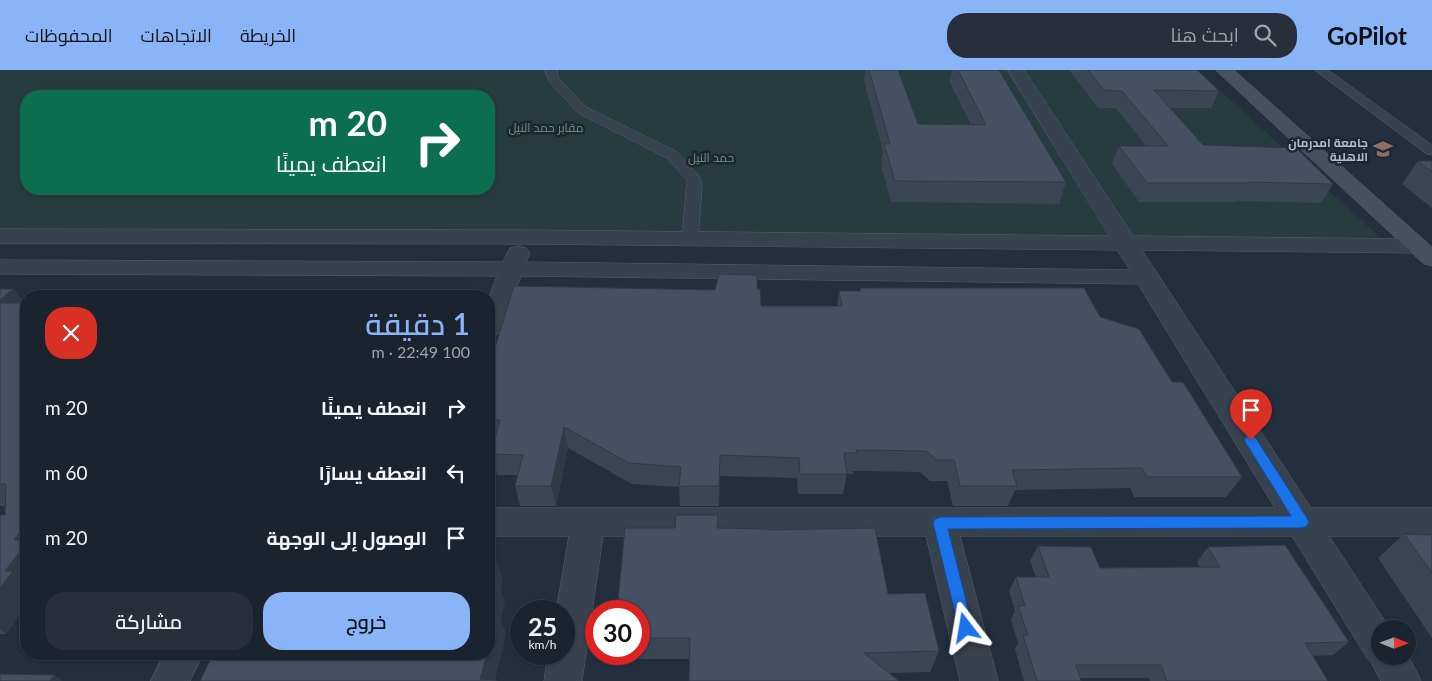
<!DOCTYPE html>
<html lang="ar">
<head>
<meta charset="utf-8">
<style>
	:root { --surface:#1b232e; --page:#282f3a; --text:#f1f3f6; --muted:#a0a4aa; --line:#39404a; --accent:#8ab4f8 }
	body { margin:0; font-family:Lato,Cairo,sans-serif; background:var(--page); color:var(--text); direction:rtl; height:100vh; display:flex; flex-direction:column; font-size:19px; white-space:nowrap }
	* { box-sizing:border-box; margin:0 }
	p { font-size:16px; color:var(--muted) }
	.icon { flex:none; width:28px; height:28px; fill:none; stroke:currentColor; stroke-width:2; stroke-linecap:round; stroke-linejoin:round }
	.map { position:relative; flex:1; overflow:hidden; direction:ltr }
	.panel { position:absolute; left:20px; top:220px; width:475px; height:370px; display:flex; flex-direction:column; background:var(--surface); border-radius:20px; box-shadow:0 1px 4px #0004,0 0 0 1px var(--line); direction:rtl }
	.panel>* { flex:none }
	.hud { position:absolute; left:20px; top:20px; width:475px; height:105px; border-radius:20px; box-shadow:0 1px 4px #0004,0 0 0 1px var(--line); direction:rtl; background:#0b6e4f; color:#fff; overflow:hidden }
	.needle { width:32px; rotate:91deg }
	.buttons { position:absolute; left:1371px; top:550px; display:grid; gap:10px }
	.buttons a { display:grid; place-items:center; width:45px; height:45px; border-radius:50%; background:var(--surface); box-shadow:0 1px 4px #0004,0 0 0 1px var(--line); font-size:25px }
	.speed { position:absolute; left:510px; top:530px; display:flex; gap:10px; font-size:25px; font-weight:700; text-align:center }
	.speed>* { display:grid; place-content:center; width:65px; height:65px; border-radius:50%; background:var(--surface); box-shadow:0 1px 4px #0004,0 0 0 1px var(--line); line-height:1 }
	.speed small { font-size:12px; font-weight:400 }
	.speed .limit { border:8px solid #d22; background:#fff; color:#111 }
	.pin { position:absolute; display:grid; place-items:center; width:42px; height:42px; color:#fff; margin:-51px -21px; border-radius:50% 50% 50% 0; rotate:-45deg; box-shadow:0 0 5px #0007 }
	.pin .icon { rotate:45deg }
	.me { position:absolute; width:55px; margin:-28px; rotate:346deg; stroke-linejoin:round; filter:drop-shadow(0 0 4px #0008) }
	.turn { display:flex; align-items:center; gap:18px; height:105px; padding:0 25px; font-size:22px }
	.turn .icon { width:65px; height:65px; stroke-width:2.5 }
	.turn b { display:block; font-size:35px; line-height:42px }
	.round { display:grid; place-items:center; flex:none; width:52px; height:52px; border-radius:20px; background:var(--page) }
	.overview { display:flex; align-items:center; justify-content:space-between; height:85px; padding:0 25px }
	h1 { font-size:30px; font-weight:600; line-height:38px; color:var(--accent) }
	.action { display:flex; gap:10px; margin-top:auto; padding:10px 25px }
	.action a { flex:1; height:58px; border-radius:20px; background:var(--accent); color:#111; font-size:20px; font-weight:600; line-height:58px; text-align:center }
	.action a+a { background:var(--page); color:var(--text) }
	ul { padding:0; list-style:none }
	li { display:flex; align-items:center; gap:15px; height:65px; padding:0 25px }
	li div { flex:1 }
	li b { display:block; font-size:19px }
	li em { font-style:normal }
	header { display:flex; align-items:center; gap:30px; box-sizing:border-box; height:70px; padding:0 25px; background:var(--accent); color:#111 }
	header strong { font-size:24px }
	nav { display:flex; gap:28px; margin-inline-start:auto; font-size:18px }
	.search { width:350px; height:45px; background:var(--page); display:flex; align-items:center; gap:12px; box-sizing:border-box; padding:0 18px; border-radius:20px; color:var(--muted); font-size:19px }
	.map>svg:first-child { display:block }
	.green { fill:#263c3f; fill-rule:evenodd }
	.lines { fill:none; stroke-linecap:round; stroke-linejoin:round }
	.lane-casing { stroke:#565f6c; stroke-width:1 }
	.street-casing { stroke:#565f6c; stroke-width:1 }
	.secondary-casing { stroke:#565f6c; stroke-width:1 }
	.lane { fill:#38414e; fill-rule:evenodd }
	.street { fill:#38414e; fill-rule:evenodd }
	.secondary { fill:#465061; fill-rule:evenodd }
	.wall { fill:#3b4654 }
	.shaded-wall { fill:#303945 }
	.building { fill:#455162; stroke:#303945 }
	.route { fill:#1a73e8; stroke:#114b97 }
	.labels { text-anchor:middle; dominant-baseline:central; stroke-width:5; stroke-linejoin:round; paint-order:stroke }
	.far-park-label { font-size:12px; fill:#6b9a76; stroke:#1d2633 }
	.far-poi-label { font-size:12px; font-weight:bold; fill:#b4bcc9; stroke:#1d2633; text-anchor:end }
</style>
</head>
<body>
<header>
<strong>GoPilot</strong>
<div class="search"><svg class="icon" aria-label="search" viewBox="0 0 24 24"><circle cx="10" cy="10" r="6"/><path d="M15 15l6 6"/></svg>ابحث هنا</div>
<nav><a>الخريطة</a><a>الاتجاهات</a><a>المحفوظات</a></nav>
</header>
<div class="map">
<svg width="1432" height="611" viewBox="0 0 1432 611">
	<rect width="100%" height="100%" fill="#242f3e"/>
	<!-- green -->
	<path class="green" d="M 0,0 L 1198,0 L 1386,173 L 0,175 ZM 26,26 L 489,26 L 489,119 L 26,119 Z"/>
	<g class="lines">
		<defs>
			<g id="lane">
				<polygon points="545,0 557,0 558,8 586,37 677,82 699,106 702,116 698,169 695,172 685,172 682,169 687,110 667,88 578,43 549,11"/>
				<polygon points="1315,0 1328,0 1432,75 1432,85 1427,84"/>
			</g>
			<g id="street">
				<polygon points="1008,0 1024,0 1133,166 1418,169 1426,171 1429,176 1426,181 1418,183 1142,180 1311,438 1432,438 1432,466 1329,466 1390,559 1380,559 1380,586 1408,586 1408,585 1421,611 1381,611 1370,590 1367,588 1292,466 960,466 998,611 960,611 926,466 603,466 582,611 544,611 548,584 564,584 564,541 556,541 569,466 489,466 489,438 1275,438 1138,214 521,206 502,258 498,264 489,266 489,227 497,206 0,204 0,190 503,192 510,178 518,176 526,178 530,183 526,192 1130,200 1117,180 524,174 0,173 0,159 524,160 1109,166"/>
				<polygon points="164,584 203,584 190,611 151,611"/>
			</g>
			<polygon id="secondary" points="1216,0 1234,0 1432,177 1432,196 1424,194"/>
		</defs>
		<!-- lane casing -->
		<use href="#lane" class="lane-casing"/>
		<!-- street casing -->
		<use href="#street" class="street-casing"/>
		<!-- secondary casing -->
		<use href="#secondary" class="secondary-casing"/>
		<!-- lane -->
		<use href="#lane" class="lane"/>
		<!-- street -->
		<use href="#street" class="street"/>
		<!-- secondary -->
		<use href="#secondary" class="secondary"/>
	</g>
	<!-- wall -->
	<g class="wall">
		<polygon points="865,0 898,0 918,54 971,55 949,11 952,0 958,0 1066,112 1059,134 891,132 881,95 883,81 864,11"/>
		<polygon points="1069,0 1197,0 1219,21 1211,38 1170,38 1203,75 1333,114 1321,133 1238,131 1238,132 1139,132 1112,94 1119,76 1146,76 1116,38 1098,38"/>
		<polygon points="1418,91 1432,91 1432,138 1402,114"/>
		<polygon points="860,218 1100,247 1172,312 1242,407 1226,427 1134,427 1130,418 1015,420 1008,436 953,436 947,411 930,411 920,402 853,401 853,404 847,404 843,424 798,424 797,408 720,406 719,436 680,436 679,417 632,414 568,378 556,436 520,436 515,416 517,405 497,405 491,384 494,371 489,371 489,297 715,220 757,219 761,236 837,236 839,221 860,221"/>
		<polygon points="0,219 13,219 24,233 26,233 26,536 6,564 0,564 0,445 5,445 5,436 0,436"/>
		<polygon points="718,458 767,460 888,524 939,581 930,602 889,603 690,589 618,589 617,584 639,584 639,541"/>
		<polygon points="1404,464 1432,465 1432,568 1378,488"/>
		<polygon points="1038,476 1100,498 1200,497 1197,492 1208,477 1349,572 1333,585 1313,586 1328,611 1150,611 1149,608 1080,608 1081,611 1024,611 1015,579 1018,573 1011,550 1015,541 1009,521 1016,507 1036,507 1030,491"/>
	</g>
	<!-- shaded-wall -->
	<g class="shaded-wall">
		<polygon points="13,219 26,236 0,237 0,230"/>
		<polygon points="564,357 568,378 556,436 551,416"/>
		<polygon points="720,385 720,406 719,436 719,416"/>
		<polygon points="26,455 26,536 6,564 0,559 0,518 14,470"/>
		<polygon points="489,472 492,481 489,493"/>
		<polygon points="495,487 503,510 501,520 505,532 501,551 506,563 495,611 480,609 487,584 489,584 489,509"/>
		<polygon points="54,605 63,611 50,611"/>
	</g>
	<!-- building -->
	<g class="building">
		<polygon points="869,0 898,0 918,54 986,55 958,0 999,0 1066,112 895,111 884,74 890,74"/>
		<polygon points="1088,0 1197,0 1219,21 1154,20 1203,75 1296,78 1333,114 1247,112 1248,113 1147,113 1119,76 1168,76 1122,21 1104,20"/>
		<polygon points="1418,91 1432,91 1432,102"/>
		<polygon points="719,204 757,205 757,219 760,219 761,236 842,236 839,221 861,221 860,218 1084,218 1100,247 1139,259 1172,312 1183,312 1242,407 1147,407 1142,398 1012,400 1017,416 960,416 954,390 937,390 926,381 856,380 857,383 844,383 847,404 800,404 799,388 720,385 719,416 679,416 681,397 629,393 564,357 551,416 515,416 523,385 491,384 500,350 489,350 489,297 514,216 715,220"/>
		<polygon points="0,219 13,219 0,230"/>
		<polygon points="403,222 439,222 437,226 402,226"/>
		<polygon points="0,233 26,233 26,455 14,470 26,470 26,474 5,501 13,501 0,518 0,445 5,445 6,414 0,414"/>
		<polygon points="676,445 718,445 717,458 767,459 767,460 875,458 888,524 925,523 939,581 864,583 899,611 689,611 690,568 639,568 639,541 617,541 625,458 675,458"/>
		<polygon points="1404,464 1432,465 1432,503"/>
		<polygon points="1285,475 1349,572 1305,573 1328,611 1167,611 1161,595 1076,595 1081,611 1037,611 1023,565 1028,565 1018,536 1025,536 1016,507 1049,507 1038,476 1091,477 1100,498 1220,497 1208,477"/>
		<polygon points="489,486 495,487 489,509 497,509 489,540 497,540 489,575"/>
		<polygon points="213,584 487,584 480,609 496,610 496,611 200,611"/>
		<polygon points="0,604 54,605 50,611 0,611"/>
	</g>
	<!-- route -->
	<polygon class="route" points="1251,366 1255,367 1307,448 1309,452 1307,456 1302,458 948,459 973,558 971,563 966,565 960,563 933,453 935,449 940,447 1291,446 1244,370 1246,367"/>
	<!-- icons -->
	<defs>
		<symbol id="university-bare" viewBox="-9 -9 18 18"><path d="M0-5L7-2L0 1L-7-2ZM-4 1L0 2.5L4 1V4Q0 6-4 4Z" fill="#8d6e63" stroke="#1d2633" stroke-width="2.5" paint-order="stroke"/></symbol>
	</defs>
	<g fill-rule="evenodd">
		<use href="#university-bare" x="1369" y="65" width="28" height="28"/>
	</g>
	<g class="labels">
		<!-- far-park labels -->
		<g class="far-park-label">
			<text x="546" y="57">مقابر حمد النيل</text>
			<text x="711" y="87">حمد النيل</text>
		</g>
		<!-- far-poi labels -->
		<g class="far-poi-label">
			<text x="1368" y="72">جامعة امدرمان<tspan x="1368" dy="14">الاهلية</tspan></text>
		</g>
	</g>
</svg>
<div class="buttons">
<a><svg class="needle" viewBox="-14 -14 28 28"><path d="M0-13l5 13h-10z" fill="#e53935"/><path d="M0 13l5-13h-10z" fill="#a0a4aa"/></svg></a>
</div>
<div class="speed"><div>25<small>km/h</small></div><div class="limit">30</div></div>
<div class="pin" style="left:1251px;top:370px;background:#d93025"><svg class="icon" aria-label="arrive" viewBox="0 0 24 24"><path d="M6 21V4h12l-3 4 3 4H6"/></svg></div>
<svg class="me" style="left:966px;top:558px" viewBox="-20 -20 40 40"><path d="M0-17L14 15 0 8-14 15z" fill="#1a73e8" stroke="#fff" stroke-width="4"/></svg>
<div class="hud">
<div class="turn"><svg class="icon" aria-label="right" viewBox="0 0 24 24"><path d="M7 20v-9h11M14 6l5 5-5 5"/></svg><div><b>20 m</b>انعطف يمينًا</div></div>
</div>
<section class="panel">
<div class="overview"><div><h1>1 دقيقة</h1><p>100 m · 22:49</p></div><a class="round" style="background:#d93025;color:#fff"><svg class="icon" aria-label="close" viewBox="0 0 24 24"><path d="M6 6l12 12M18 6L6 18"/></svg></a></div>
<ul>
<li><svg class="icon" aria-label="right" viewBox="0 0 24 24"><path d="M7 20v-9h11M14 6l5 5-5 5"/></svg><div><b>انعطف يمينًا</b></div><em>20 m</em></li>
<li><svg class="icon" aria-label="left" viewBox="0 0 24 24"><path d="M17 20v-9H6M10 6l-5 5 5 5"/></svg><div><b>انعطف يسارًا</b></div><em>60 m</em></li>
<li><svg class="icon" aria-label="arrive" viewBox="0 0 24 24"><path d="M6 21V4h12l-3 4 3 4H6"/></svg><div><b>الوصول إلى الوجهة</b></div><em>20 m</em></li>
</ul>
<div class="action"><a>خروج</a><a>مشاركة</a></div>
</section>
</div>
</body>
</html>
